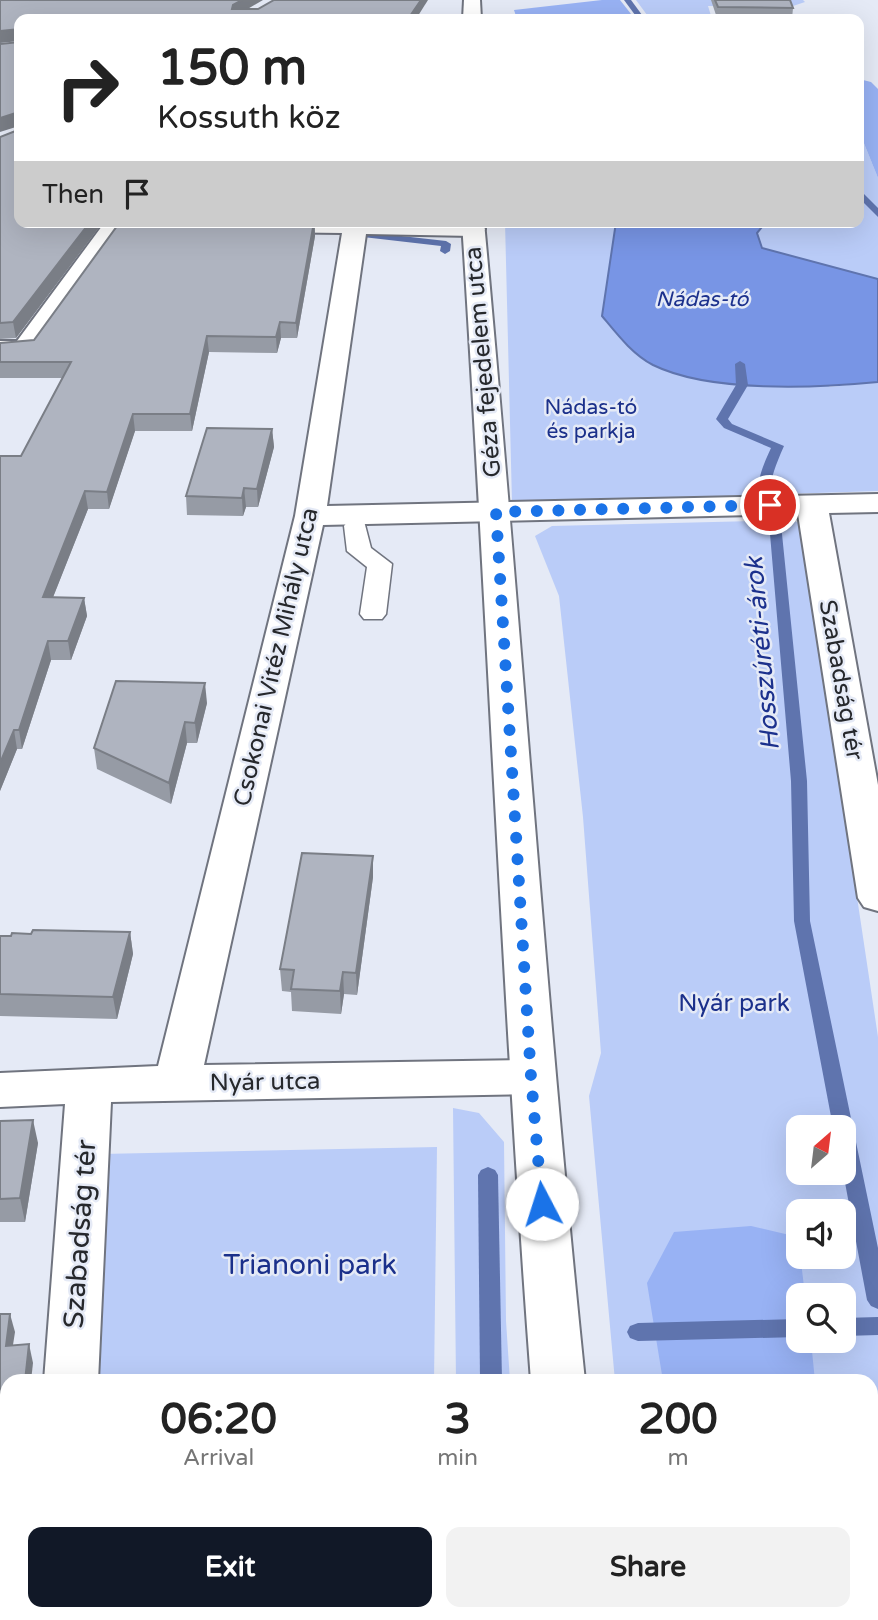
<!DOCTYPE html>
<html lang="en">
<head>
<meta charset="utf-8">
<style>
	:root { --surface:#fff; --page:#f2f2f2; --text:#222; --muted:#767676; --accent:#111827 }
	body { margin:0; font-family:"Varela Round",sans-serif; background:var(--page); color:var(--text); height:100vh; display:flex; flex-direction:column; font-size:26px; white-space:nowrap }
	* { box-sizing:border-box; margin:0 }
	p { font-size:23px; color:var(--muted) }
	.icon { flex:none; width:38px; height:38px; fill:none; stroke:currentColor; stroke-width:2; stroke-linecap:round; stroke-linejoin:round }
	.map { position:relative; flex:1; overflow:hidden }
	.sheet { position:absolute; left:0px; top:1374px; width:878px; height:247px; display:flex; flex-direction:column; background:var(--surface); border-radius:21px 21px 0 0; box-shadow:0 7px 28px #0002 }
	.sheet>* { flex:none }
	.banner { position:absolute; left:14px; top:14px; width:850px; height:214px; border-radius:14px; box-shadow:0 7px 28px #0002; background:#fff; color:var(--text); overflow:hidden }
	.needle { width:46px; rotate:28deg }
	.tools { position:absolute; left:786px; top:1115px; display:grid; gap:14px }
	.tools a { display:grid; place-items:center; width:70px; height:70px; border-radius:14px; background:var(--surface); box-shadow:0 7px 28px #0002; font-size:35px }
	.pin { position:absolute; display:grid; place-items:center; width:60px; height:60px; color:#fff; margin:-30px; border:4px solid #fff; border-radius:50%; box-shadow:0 2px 7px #0007 }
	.me { position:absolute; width:77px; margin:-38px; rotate:355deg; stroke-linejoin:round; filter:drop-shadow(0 0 5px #0008) }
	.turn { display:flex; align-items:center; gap:24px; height:147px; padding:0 28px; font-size:32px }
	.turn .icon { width:91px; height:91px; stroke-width:2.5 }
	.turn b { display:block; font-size:49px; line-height:60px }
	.then { display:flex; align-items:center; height:66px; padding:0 28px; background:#0003; gap:14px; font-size:26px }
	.eta { display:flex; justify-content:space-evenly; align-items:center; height:119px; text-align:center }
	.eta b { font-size:42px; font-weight:800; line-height:49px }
	.button { display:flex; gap:14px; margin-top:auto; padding:14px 28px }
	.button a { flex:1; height:80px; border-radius:14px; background:var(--accent); color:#fff; font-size:28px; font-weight:800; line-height:80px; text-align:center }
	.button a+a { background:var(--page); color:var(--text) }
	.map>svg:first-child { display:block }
	.green { fill:#baccf8; fill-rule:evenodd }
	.forest { fill:#98b2f4 }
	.water { fill:#7895e5; stroke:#5f74ae; stroke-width:2 }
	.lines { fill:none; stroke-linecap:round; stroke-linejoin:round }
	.stream { fill:#5f74ae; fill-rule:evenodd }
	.service-casing { stroke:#70747f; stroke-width:3 }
	.minor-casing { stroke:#70747f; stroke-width:4 }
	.secondary-casing { stroke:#70747f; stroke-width:4 }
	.service { fill:#fff; fill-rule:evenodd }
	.minor { fill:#fff; fill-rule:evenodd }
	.secondary { fill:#fff; fill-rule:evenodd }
	.wall { fill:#969ba5 }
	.shaded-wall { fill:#7a7e86 }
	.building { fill:#afb4c0; stroke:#7a7e86; stroke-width:2 }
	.route { stroke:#1a73e8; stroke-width:12; stroke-dasharray:0 21.6 }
	.labels { text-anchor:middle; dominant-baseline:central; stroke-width:5; stroke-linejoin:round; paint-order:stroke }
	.far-water-label { font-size:21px; font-style:italic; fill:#1c318d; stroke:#e5eaf6 }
	.far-park-label { font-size:21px; fill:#1b308b; stroke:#e5eaf6 }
	.street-label { font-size:24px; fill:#26282c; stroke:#e5eaf6 }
	.park-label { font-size:24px; fill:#1b308b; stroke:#e5eaf6 }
	.water-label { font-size:26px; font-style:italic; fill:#1c318d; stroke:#e5eaf6 }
	.near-street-label { font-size:28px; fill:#26282c; stroke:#e5eaf6 }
	.near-park-label { font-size:28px; fill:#1b308b; stroke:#e5eaf6 }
</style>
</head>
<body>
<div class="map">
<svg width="878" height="1620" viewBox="0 0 878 1620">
	<rect width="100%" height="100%" fill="#e5eaf6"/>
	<!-- green -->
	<g class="green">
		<polygon points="636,0 803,0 805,2 790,7 708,6 712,19 650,19"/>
		<polygon points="859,131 878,178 878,279 762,248 757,233 766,222 859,222"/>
		<polygon points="505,222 616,222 617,227 830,387 878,382 878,491 512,503"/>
		<path d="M 792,520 L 801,524 L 878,1037 L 878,1620 L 638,1620 L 637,1614 L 872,1614 L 872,1381 L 615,1381 L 589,1096 L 601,1053 L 583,817 L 559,596 L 535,536 L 552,526 ZM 798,1127 L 844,1127 L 844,1172 L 798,1172 ZM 798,1211 L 844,1211 L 844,1256 L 798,1256 ZM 798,1295 L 844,1295 L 844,1340 L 798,1340 Z"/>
		<polygon points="453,1108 479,1113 504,1142 506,1321 510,1381 456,1381"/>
		<polygon points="437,1147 434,1381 94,1381 101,1154"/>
		<polygon points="88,1614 431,1614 431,1620 87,1620"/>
	</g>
	<!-- forest -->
	<g class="forest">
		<polygon points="602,0 620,0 635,19 517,19 514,10"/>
		<polygon points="859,79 871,82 878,89 878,178 859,131"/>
		<polygon points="751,1226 798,1237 805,1295 798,1295 798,1340 811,1341 815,1381 663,1381 647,1283 674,1232"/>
	</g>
	<!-- water -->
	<path class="water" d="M 616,222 L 766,222 L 757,233 L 762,248 L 878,279 L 878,382 C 816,388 710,393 653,365 C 632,354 617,334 602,316 Z"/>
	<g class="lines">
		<!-- stream -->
		<g class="stream">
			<polygon points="624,0 631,0 645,19 638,19"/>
			<polygon points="812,14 818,19 811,19 808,16"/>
			<polygon points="859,189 878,208 878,217 859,198"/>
			<polygon points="366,232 446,241 451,244 450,251 445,254 440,251 441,246 363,237 361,235"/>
			<path d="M 740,361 L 745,364 L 748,385 L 728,419 L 732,424 L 784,446 C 765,489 769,490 782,534 L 807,781 L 810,921 L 878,1248 L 878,1309 L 871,1306 L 867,1300 L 843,1172 L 844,1127 L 833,1127 L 794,921 L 791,781 L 770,534 C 757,491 752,489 771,448 L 724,428 L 716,419 L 736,385 L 735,364 Z"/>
			<polygon points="488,1167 495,1170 498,1175 502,1381 480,1381 478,1175 481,1170"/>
			<polygon points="878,1317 878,1335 844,1336 844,1318"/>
			<polygon points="798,1319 798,1337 638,1341 630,1338 627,1332 630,1326 638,1323"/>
			<polygon points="491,1614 515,1614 516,1620 492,1620"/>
		</g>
		<defs>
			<polygon id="service" points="356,519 364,521 371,548 392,564 386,614 382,619 364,619 360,614 367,567 347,551 344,526 348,521"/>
			<g id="minor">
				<polygon points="105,222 128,222 34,355 0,357 0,341 17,341"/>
				<polygon points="251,222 474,222 485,229 481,234 473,236 366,234 327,506 878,494 878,512 829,513 878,785 878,911 864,907 858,898 798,514 323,525 204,1065 531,1060 547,1065 554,1077 547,1089 531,1094 111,1102 98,1381 44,1381 65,1104 0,1107 0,1073 158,1066 295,516 342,233 261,232 253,230"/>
				<polygon points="26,1614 86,1614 85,1620 25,1620"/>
			</g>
			<g id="secondary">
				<polygon points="464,0 480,0 481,19 463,19"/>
				<path d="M 462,222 L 484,222 C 520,608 545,995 585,1381 L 531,1381 C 502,995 487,608 462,222 Z"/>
				<polygon points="545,1614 605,1614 606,1620 546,1620"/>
			</g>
		</defs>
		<!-- service casing -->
		<use href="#service" class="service-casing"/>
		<!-- minor casing -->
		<use href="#minor" class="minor-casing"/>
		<!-- secondary casing -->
		<use href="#secondary" class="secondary-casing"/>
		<!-- service -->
		<use href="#service" class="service"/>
		<!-- minor -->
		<use href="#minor" class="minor"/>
		<!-- secondary -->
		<use href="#secondary" class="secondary"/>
	</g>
	<!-- wall -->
	<g class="wall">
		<polygon points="711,0 790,0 793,8 792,19 717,18"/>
		<polygon points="18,130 19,222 103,222 16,338 0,339 0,137"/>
		<polygon points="315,222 315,236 297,338 281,338 277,353 209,352 192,431 135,431 109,509 88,509 53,597 84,598 87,616 71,660 51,660 22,749 17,749 0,791 21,456 62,378 0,378 0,343 34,340"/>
		<polygon points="272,429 274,447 258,507 246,507 243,516 187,515 186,496"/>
		<polygon points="207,703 197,743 187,743 171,804 97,769 94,748"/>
		<polygon points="373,856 373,877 357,995 344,994 341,1014 292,1011 291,992 282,991 280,969"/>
		<polygon points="130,932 133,954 117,1019 0,1016 0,936 31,934"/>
		<polygon points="0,1121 38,1143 25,1222 0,1222"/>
	</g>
	<!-- shaded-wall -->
	<g class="shaded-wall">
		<polygon points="242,0 263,0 234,17 232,9 233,5"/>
		<polygon points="421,0 428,0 416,19 408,19"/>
		<polygon points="19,29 19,41 0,43 0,31"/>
		<polygon points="19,112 19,126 0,132 0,118"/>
		<polygon points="90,222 103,222 16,338 13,322"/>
		<polygon points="314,222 315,236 297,338 296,323"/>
		<polygon points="280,322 281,338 277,353 276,337"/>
		<polygon points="207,336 209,352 192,431 190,414"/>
		<polygon points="133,414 135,431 109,509 107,492"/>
		<polygon points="272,429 274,447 258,507 257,489"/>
		<polygon points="244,488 246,507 243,516 242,498"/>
		<polygon points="85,491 88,509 46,615 43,597"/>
		<polygon points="84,598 87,616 71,660 68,641"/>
		<polygon points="48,641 51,660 22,749 19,730"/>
		<polygon points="205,683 207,703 197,743 195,723"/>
		<polygon points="185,722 187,743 171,804 169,783"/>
		<polygon points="14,730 17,749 0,791 0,763"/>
		<polygon points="373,856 373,877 357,995 356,973"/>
		<polygon points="130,932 133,954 117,1019 113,997"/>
		<polygon points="343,972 344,994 341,1014 340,991"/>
		<polygon points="33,1120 38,1143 25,1222 20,1198"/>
		<polygon points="10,1314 15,1332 10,1364 6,1346"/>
		<polygon points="29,1344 33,1363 31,1381 25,1381"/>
		<polygon points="7,1536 7,1596 4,1620 0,1620 0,1598"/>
	</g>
	<!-- building -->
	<g class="building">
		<polygon points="0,0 242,0 233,5 232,9 258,9 274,0 421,0 408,19 19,19 19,39 19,29 0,31"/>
		<polygon points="715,0 790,0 793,8 718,7"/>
		<polygon points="19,42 19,112 0,118 0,44"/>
		<polygon points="19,112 19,222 90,222 13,322 0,323 0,137 18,130"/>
		<polygon points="120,222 314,222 296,323 280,322 276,337 207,336 190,414 133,414 107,492 85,491 43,597 84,598 68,641 48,641 19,730 14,730 0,763 0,456 21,456 71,362 0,362 0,343 34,340"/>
		<polygon points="207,428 272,429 257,489 244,488 242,498 186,496"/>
		<polygon points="116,681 205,683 195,723 185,722 169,783 94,748"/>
		<polygon points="302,853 373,856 356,973 343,972 340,991 291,989 294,970 280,969"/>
		<polygon points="33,930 130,932 113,997 0,994 0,936 11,936 12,933 31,934"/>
		<polygon points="33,1120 20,1198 0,1199 0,1121"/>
		<polygon points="0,1314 10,1314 6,1346 29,1344 25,1381 7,1381 7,1536 0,1598"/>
	</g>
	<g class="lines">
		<!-- route -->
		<polyline class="route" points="542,1204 531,1077 496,512 770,505"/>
	</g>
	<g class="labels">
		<!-- far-water labels -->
		<g class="far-water-label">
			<text x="702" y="299">Nádas-tó</text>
		</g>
		<!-- far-park labels -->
		<g class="far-park-label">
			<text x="591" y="407">Nádas-tó<tspan x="591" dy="24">és parkja</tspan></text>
		</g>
		<!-- street labels -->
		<g class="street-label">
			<text transform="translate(483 362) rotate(-95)">Géza fejedelem utca</text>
			<text transform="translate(276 657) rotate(-77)">Csokonai Vitéz Mihály utca</text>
			<text transform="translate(841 680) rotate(80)">Szabadság tér</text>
			<text transform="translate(265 1082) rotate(-1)">Nyár utca</text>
		</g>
		<!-- park labels -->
		<g class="park-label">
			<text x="734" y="1003">Nyár park</text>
		</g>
		<!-- water labels -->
		<g class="water-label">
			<text transform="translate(762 654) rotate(-95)">Hosszúréti-árok</text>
		</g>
		<!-- near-street labels -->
		<g class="near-street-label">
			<text transform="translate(80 1234) rotate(-86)">Szabadság tér</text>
		</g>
		<!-- near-park labels -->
		<g class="near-park-label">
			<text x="310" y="1265">Trianoni park</text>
		</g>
	</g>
</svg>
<div class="tools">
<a><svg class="needle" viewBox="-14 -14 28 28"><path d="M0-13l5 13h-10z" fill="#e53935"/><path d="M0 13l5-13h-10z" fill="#767676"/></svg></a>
<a><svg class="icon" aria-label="sound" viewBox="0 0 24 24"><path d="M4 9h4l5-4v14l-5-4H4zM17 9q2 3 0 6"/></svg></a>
<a><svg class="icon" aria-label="search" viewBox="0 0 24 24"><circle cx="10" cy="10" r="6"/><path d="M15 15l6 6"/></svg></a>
</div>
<div class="pin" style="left:770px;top:505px;background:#d93025"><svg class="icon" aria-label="arrive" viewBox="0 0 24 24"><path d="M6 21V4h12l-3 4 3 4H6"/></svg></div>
<svg class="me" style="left:542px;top:1204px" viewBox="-20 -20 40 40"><circle r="19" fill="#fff"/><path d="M0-13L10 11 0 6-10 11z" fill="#1a73e8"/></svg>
<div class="banner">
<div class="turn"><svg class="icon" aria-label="right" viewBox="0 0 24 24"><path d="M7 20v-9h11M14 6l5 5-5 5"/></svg><div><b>150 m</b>Kossuth köz</div></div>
<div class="then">Then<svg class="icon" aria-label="arrive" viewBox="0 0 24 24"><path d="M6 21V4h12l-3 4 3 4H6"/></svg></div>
</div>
<section class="sheet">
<div class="eta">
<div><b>06:20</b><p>Arrival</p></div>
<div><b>3</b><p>min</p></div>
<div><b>200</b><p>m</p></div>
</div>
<div class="button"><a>Exit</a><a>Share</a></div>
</section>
</div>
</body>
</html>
